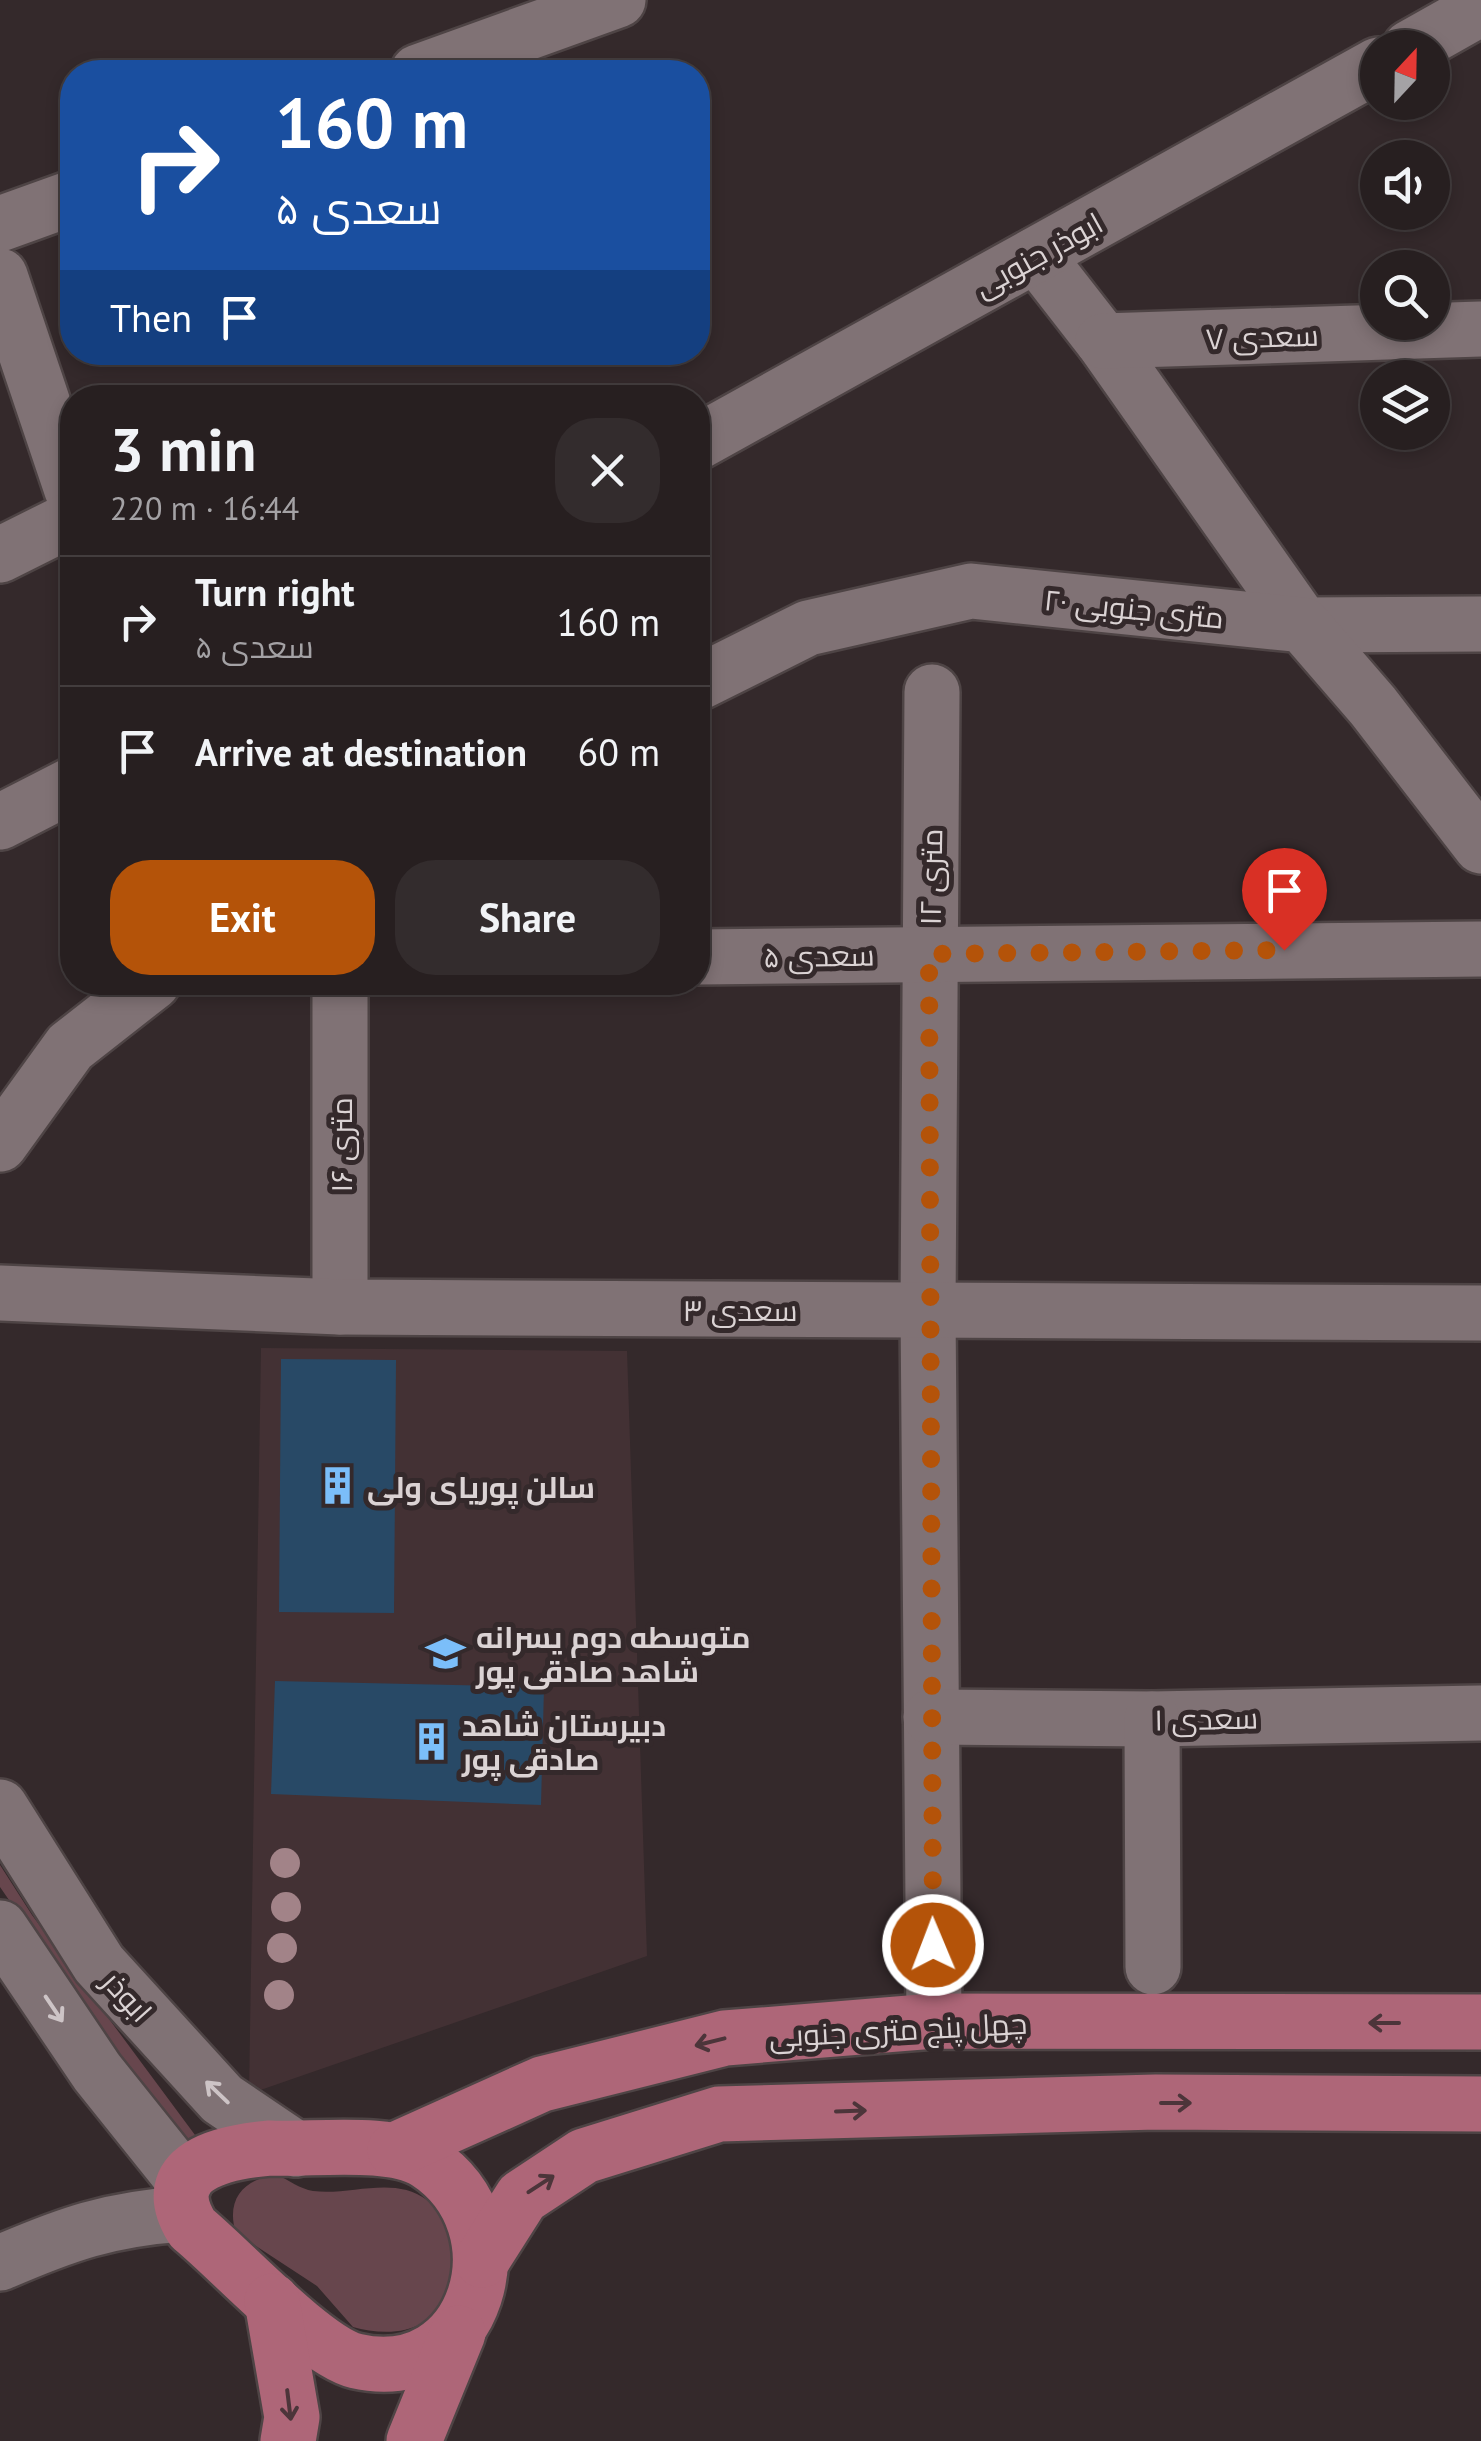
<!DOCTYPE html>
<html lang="en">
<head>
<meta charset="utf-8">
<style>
	:root { --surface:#271f20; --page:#332c2d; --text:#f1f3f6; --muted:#a4a2a5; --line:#433d3e; --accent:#b45309 }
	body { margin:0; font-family:"PT Sans",Cairo,sans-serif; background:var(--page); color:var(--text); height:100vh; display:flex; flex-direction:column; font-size:38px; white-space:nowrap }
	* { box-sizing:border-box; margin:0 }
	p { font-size:32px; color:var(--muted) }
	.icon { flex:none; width:55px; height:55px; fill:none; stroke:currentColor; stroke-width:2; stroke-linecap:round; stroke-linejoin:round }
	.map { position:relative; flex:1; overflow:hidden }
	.details { position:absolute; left:60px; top:385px; width:650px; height:610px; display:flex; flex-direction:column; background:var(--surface); border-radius:40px; box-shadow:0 5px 15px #0003,0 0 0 2px var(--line) }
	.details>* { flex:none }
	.hud { position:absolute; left:60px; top:60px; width:650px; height:305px; border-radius:40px; box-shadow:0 5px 15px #0003,0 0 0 2px var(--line); background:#1a4fa0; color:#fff; overflow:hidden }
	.needle { width:65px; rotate:22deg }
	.fabs { position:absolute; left:1360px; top:30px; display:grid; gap:20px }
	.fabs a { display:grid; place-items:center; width:90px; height:90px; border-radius:50%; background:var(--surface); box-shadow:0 5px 15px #0003,0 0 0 2px var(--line); font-size:50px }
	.pin { position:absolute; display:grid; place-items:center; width:85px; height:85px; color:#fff; margin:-102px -42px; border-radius:50% 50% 50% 0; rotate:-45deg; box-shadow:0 0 10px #0007 }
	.pin .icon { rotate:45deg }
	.me { position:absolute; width:110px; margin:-55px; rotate:359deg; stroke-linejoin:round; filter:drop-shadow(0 0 8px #0008) }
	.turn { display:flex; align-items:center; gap:35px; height:210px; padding:0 50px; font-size:45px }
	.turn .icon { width:130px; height:130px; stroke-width:2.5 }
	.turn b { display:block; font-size:70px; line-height:85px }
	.then { display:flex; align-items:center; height:95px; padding:0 50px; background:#0003; gap:20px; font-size:38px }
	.round { display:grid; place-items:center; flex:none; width:105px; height:105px; border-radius:40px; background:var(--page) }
	.summary { display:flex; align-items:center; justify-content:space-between; height:170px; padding:0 50px }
	h1 { font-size:60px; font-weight:700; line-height:75px }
	.button { display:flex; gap:20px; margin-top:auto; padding:20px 50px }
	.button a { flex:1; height:115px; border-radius:40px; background:var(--accent); color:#fff; font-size:40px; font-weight:700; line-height:115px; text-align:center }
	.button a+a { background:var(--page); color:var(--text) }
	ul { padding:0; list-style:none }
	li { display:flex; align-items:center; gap:30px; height:130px; padding:0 50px; border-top:2px solid var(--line) }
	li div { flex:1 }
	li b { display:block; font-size:38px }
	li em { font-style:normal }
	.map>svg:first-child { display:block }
	.built { fill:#433134 }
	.green { fill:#67464d }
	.building { fill:#284966 }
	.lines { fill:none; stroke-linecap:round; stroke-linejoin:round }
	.minor-casing { stroke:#4e4445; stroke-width:60 }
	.major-casing { stroke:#4e4445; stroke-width:60 }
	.minor { stroke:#807275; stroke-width:55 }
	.major { stroke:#ae6678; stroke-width:55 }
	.tree { fill:#a28388 }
	.oneway { stroke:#cdc4c6 }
	.oneway2 { stroke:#4c353a }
	.route { stroke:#b45309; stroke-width:18; stroke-dasharray:0 32.4 }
	.labels { text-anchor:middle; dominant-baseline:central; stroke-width:10; stroke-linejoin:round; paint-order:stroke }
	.street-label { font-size:30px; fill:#dbd3d4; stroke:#34292b }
	.poi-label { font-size:30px; font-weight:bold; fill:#dbd3d4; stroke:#34292b; text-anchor:start }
</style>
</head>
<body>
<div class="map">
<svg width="1481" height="2441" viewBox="0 0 1481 2441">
	<rect width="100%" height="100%" fill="#34292b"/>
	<!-- built -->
	<polygon class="built" points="261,1348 627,1351 647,1956 249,2094"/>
	<!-- green -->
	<g class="green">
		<polygon points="0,1865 32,1915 195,2135 195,2141 180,2148 0,1887"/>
		<path d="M 277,2175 C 289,2180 300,2189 313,2191 C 350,2196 394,2175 427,2200 C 463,2227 462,2300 422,2323 C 403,2335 374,2333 353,2327 L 317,2286 L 236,2233 C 225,2199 245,2178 277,2175 Z"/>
	</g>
	<!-- building -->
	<g class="building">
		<polygon points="281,1359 396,1360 394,1613 279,1612"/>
		<polygon points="275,1681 544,1687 541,1805 271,1794"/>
	</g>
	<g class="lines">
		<defs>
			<g id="minor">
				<polyline points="1410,48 1481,8"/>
				<polyline points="418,72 618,0"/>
				<polyline points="0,224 72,198"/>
				<polyline points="1036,255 1103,341 1303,625 1481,624"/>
				<polyline points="0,276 72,490"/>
				<polyline points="1103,341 1481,329"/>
				<polyline points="698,442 1378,65"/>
				<polyline points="0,555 72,519"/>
				<polyline points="698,683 808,628 971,591 1303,625 1373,706 1481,846"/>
				<polyline points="932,692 928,1310 934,2021"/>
				<polyline points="0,822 72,785"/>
				<polyline points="698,957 1481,949"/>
				<polyline points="340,982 340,1307"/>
				<polyline points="0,1144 70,1047 153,982"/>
				<polyline points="0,1293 340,1307 1481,1313"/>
				<polyline points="931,1717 1152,1719 1481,1713"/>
				<polyline points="1152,1719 1153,1967"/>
				<polyline points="0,1807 99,1964 222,2099 296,2149"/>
				<polyline points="0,1928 97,2072 185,2182"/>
				<path d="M 0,2263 C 67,2234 109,2219 183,2214"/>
			</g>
			<g id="major">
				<path d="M 270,2148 C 313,2150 392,2139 427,2162 C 526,2227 478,2389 356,2361 C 314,2351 230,2259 192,2228 C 154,2166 224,2152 270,2148 Z"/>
				<polyline points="395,2150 542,2084 725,2038 934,2021 1481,2022"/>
				<polyline points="482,2260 522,2197 584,2156 719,2114 1156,2102 1481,2104"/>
				<polyline points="272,2301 292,2417 288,2441"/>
				<polyline points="414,2441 458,2333"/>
			</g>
		</defs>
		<!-- minor casing -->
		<use href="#minor" class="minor-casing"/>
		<!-- major casing -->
		<use href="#major" class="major-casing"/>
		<!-- minor -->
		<use href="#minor" class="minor"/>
		<!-- major -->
		<use href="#major" class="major"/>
	</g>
	<!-- trees -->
	<g class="tree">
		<circle cx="285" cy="1863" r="15"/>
		<circle cx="286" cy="1907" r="15"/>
		<circle cx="282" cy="1948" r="15"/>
		<circle cx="279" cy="1995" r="15"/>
	</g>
	<!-- one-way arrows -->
	<defs><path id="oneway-shaft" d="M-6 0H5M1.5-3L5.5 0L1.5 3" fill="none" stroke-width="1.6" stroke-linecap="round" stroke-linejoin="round" transform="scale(2.5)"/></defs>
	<g class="oneway">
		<use href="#oneway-shaft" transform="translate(54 2009) rotate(56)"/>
		<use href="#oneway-shaft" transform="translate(217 2092) rotate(-136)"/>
	</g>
	<g class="oneway2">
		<use href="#oneway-shaft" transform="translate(1384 2023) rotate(180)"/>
		<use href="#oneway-shaft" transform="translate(710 2042) rotate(166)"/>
		<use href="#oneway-shaft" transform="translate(1176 2103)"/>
		<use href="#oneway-shaft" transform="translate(851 2111) rotate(-2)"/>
		<use href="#oneway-shaft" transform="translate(541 2184) rotate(-33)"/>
		<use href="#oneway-shaft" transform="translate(289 2405) rotate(83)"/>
	</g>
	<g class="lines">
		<!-- route -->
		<polyline class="route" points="933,1945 929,954 1284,950"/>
	</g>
	<!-- icons -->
	<defs>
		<symbol id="building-bare" viewBox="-9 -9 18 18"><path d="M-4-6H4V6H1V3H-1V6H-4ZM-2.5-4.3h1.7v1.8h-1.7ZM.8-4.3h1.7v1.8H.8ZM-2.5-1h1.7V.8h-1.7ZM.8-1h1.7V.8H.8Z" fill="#7bbef9" stroke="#34292b" stroke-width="2.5" paint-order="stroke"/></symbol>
		<symbol id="school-bare" viewBox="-9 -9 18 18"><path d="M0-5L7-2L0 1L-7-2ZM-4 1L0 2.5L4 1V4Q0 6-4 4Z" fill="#7bbef9" stroke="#34292b" stroke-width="2.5" paint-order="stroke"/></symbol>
	</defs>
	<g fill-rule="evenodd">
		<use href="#building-bare" x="310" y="1458" width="55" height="55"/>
		<use href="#school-bare" x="418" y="1626" width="55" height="55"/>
		<use href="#building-bare" x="404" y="1714" width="55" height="55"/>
	</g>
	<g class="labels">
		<!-- street labels -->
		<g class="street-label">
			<text transform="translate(1038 254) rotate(-29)">ابوذر جنوبی</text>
			<text transform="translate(1262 336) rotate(-2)">سعدی ۷</text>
			<text transform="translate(1134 608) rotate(6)">۲۰ متری جنوبی</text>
			<text transform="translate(930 877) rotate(-89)">۱۲ متری</text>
			<text transform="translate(819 955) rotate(-1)">سعدی ۵</text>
			<text transform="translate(340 1145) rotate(-90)">۱۶ متری</text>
			<text x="740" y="1309">سعدی ۳</text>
			<text transform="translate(1206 1718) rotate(-1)">سعدی ۱</text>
			<text transform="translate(128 1996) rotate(48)">ابوذر</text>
			<text transform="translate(898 2029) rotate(-3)">چهل پنج متری جنوبی</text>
		</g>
		<!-- poi labels -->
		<g class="poi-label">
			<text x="367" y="1486">سالن پوریای ولی</text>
			<text x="476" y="1636">متوسطه دوم پسرانه<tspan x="476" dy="34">شاهد صادقی پور</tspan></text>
			<text x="462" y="1724">دبیرستان شاهد<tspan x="462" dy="34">صادقی پور</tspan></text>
		</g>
	</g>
</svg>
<div class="fabs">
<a><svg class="needle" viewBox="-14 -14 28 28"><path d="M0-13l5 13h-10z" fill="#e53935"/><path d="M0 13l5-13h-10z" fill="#a4a2a5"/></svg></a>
<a><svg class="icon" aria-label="sound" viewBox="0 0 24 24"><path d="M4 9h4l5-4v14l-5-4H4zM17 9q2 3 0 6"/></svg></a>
<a><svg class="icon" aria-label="search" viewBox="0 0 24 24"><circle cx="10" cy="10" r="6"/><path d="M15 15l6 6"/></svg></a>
<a><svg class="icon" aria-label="layers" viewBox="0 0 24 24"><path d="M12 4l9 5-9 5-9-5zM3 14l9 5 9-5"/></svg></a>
</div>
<div class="pin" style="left:1284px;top:950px;background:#d93025"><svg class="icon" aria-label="arrive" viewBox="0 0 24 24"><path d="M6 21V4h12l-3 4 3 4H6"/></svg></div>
<svg class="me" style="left:933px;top:1945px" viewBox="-20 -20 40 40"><circle r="17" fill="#b45309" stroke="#fff" stroke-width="3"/><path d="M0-11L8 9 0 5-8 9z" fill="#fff"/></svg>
<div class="hud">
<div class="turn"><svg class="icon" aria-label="right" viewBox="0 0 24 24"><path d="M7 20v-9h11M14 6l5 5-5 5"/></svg><div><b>160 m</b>سعدی ۵</div></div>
<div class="then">Then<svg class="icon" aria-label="arrive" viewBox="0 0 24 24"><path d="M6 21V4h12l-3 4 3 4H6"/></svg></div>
</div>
<section class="details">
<div class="summary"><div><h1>3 min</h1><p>220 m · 16:44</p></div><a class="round"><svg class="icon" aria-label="close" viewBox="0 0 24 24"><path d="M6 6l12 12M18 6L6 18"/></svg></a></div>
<ul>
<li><svg class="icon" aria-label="right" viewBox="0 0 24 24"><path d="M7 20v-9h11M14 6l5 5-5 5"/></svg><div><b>Turn right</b><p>سعدی ۵</p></div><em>160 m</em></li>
<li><svg class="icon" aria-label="arrive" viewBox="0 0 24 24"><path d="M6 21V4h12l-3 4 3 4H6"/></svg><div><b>Arrive at destination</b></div><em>60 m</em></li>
</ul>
<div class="button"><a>Exit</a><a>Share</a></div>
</section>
</div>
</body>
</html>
